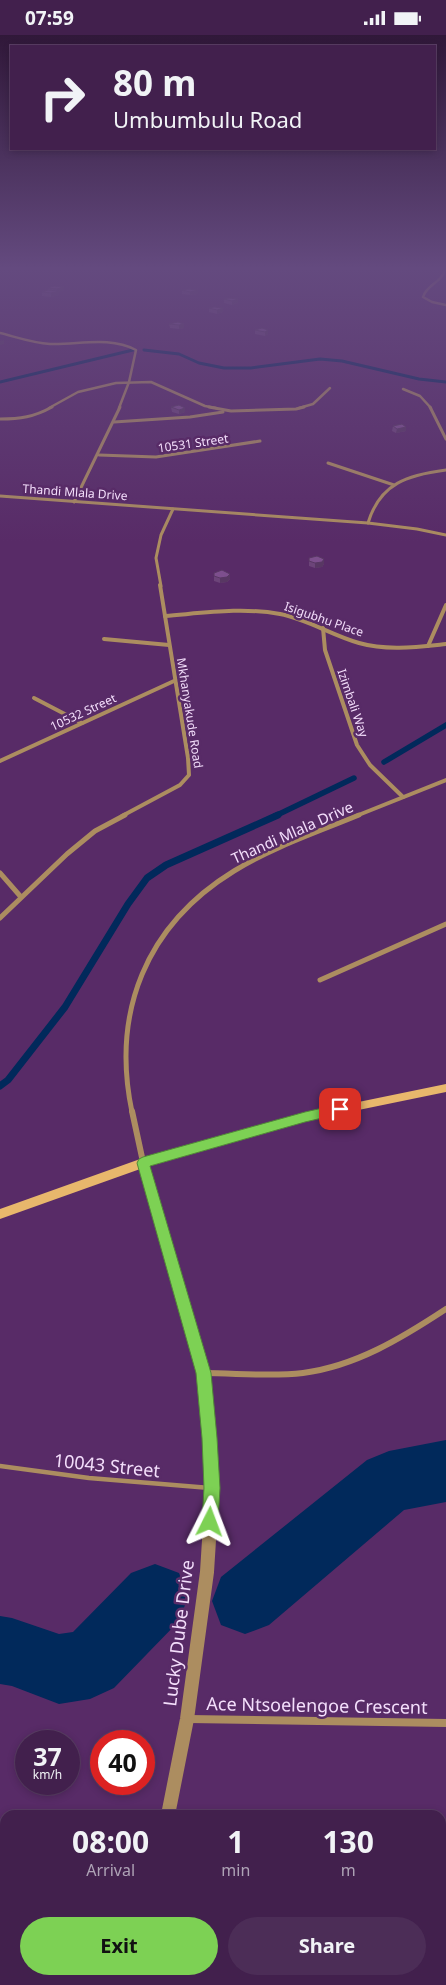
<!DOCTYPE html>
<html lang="en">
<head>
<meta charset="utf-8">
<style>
	:root { --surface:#42204d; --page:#4c2d57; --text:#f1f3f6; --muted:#aea3b6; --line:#5a3e65; --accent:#7dd154 }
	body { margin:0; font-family:"Noto Sans",sans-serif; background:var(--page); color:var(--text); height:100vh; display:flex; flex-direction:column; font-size:19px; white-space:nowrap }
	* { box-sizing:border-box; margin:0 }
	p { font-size:16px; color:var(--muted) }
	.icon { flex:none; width:28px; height:28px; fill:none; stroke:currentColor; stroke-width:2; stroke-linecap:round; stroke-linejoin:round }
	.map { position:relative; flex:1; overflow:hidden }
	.details { position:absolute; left:0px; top:1775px; width:446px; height:175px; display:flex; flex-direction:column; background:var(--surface); border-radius:15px 15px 0 0; box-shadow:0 2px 8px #0003,0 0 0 1px var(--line) }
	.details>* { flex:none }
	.hud { position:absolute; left:10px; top:10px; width:426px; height:105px; border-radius:0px; box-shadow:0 2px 8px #0003,0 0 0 1px var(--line); background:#42204d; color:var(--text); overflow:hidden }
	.speed { position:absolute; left:15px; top:1695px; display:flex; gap:10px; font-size:25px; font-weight:700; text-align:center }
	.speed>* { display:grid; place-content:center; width:65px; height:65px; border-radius:50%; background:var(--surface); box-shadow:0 2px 8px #0003,0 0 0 1px var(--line); line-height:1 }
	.speed small { font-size:12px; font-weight:400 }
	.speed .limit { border:8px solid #d22; background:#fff; color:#111 }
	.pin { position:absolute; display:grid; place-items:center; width:42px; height:42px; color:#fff; margin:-21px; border-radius:10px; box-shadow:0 2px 8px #0006 }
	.me { position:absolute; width:55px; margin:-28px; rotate:3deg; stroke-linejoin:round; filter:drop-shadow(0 0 4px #0008) }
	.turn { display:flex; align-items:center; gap:18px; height:105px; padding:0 20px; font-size:22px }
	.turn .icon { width:65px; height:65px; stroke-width:2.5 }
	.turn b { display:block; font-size:35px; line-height:42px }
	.eta { display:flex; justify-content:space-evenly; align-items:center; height:85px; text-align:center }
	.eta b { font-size:30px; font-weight:700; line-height:35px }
	.primary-button { display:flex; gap:10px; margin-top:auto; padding:10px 20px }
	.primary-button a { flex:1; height:58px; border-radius:30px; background:var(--accent); color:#111; font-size:20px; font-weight:700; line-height:58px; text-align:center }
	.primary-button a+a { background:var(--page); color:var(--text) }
	.status { display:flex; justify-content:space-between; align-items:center; height:35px; padding:0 25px; background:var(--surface); direction:ltr }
	.status svg { height:14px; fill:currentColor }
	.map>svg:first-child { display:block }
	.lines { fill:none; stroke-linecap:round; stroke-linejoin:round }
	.stream-far2 { stroke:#01295b; stroke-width:3 }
	.stream-far1 { stroke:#01295b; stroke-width:5.5 }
	.stream { stroke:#01295b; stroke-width:7 }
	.river { fill:#01295b; fill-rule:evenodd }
	.service { stroke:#ac8d60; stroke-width:4.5 }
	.minor-far5 { stroke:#ac8d60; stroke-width:2.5 }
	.minor-far4 { stroke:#ac8d60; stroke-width:3 }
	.minor-far3 { stroke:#ac8d60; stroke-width:4 }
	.minor-far2 { stroke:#ac8d60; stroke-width:5 }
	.minor-far1 { stroke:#ac8d60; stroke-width:6 }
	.minor { stroke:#ac8d60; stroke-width:8 }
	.tertiary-far1 { stroke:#ac8d60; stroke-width:11 }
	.tertiary { stroke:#ac8d60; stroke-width:14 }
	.secondary { fill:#e8b76c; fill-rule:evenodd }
	.wall { fill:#6c4479 }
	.shaded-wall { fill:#583763 }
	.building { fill:#7d4f8d; stroke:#583763 }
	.route { fill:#7dd154; stroke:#518837 }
	.labels { text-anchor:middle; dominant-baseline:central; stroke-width:5; stroke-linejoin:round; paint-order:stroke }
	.far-street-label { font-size:12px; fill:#f3defb; stroke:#582b67 }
	.street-label { font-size:15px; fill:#f3defb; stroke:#582b67 }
	.near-street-label { font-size:18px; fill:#f3defb; stroke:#582b67 }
</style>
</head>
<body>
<div class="status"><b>07:59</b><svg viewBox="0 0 49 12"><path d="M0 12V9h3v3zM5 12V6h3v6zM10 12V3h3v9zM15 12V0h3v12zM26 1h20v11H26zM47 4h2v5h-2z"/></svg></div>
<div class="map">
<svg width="446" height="1950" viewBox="0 0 446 1950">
	<rect width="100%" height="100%" fill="#582b67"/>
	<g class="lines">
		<!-- stream-far2 -->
		<g class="stream-far2">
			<polyline points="144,315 179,319 199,328 224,333 251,333 320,324 342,326 419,344 446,347"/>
			<polyline points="0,347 133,315"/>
		</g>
		<!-- stream-far1 -->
		<g class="stream-far1">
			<polyline points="384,727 446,690"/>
			<polyline points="275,781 354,743"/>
		</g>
		<!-- stream -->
		<polyline class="stream" points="0,1051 8,1045 65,972 128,869 147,843 166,830 278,780"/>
		<!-- river -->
		<g class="river">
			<polygon points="446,1405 446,1467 404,1475 269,1590 245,1599 221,1590 212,1566 221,1542 367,1425 389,1416"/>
			<polygon points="155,1529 179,1538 188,1562 179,1586 114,1653 90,1664 59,1669 12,1651 0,1649 0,1581 12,1583 59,1599 73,1597 131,1538"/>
		</g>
		<!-- service -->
		<polyline class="service" points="0,1431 89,1443 210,1453"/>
		<!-- minor-far5 -->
		<g class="minor-far5">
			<path d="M 445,234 C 442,248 427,249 423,262 L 432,267 L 446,270"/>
			<path d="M 0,298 C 16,302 33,308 50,309 C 79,310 109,301 136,315 L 129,347 L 119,373"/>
			<polyline points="403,354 420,361 431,373"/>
			<polyline points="49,373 78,357 116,348 151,347 205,371 216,373"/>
			<polyline points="299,373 313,369 330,353"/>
		</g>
		<!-- minor-far4 -->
		<g class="minor-far4">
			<polyline points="209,372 231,376 296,374 304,372"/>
			<polyline points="430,372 446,404"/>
			<path d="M 0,384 C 20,384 34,382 52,372"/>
			<polyline points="114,387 190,382 223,377"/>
			<polyline points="99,420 156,422 260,406"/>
			<polyline points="328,428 394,450"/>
			<polyline points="0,461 368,488 417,494 446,500"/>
			<polyline points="74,467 120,372"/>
			<path d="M 368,488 C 380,448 408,440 446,435"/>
			<polyline points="161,551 156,523 161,500 173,474"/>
		</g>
		<!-- minor-far3 -->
		<g class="minor-far3">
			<path d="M 165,581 C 203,578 242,572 280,579 C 307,584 331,600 359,608 C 387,616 417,612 446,609"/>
			<polyline points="323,593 325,615 357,710 370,730 403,762"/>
			<polyline points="104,604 169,610"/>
			<polyline points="428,611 446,570"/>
			<polyline points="34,663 82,688"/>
			<polyline points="0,726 174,646"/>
			<polyline points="122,781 180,750 189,740 188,723 160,550"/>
			<polyline points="356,781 446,745"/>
		</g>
		<!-- minor-far2 -->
		<g class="minor-far2">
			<polyline points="0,838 21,862"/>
			<polyline points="0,883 67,819 95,796 125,780"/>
			<polyline points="320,945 446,889"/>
			<path d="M 132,1077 C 111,977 146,890 234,836 C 273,812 318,797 359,780"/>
		</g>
		<!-- minor-far1 -->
		<g class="minor-far1">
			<polyline points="132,1076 143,1127"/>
			<path d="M 203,1338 C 236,1338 270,1342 303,1338 C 356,1331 402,1303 446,1274"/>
		</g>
		<!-- minor -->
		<polyline class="minor" points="189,1684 446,1688"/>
		<!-- tertiary-far1 -->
		<polyline class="tertiary-far1" points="143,1128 203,1338 210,1403 212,1459"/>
		<!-- tertiary -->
		<g class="tertiary">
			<polyline points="168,1780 187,1684 207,1537 212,1458"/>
			<polyline points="136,1950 137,1945"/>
		</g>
		<!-- secondary -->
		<polygon class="secondary" points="446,1049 446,1057 305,1086 143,1133 0,1184 0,1174 143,1123 305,1078"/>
	</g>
	<!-- wall -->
	<g class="wall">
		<polygon points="64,252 64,255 59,257 59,260 51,262 42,261 42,257 48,255 48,253"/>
		<polygon points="182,255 198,259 190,260 182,259"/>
		<polygon points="224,264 238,264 238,268 232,270 224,268"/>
		<polygon points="209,273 223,273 223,277 217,279 209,277"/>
		<polygon points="169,289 184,289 184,293 179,294 170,293"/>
		<polygon points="262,293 268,299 265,301 255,299 255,295"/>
		<polygon points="171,372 185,373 185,377 179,379 172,377"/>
		<polygon points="393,391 406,392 406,396 396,398 392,396"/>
		<polygon points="309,523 324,524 324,529 322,532 315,533 309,531"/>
		<polygon points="214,538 230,544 227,547 220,548 214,546"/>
	</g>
	<!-- shaded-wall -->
	<g class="shaded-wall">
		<polygon points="64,252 64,255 59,257 59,260 51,262 51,258 57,256 57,254"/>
		<polygon points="198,255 198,259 190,260 190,257"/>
		<polygon points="238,264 238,268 232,270 232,266"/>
		<polygon points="223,273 223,277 217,279 217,275"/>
		<polygon points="184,289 184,293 179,294 179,290"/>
		<polygon points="268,295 268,299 265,301 265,297"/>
		<polygon points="4,305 4,309 0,310 0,306"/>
		<polygon points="185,373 185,377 179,379 179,375"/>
		<polygon points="406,392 406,396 396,398 397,394"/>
		<polygon points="324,524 324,529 322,532 315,533 315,528"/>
		<polygon points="230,539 230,544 227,547 220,548 220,543"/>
	</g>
	<!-- building -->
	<g class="building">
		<polygon points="54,251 64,252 57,254 48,253"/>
		<polygon points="188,254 198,255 190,257 182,255"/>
		<polygon points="48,255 59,256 51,258 42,257"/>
		<polygon points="229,263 238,264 232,266 224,264"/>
		<polygon points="214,272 223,273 217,275 209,273"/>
		<polygon points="178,287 184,289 179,290 169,289"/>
		<polygon points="262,293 268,295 265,297 255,295"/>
		<polygon points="179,370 185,373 179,375 171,372"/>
		<polygon points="402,389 406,392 397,394 393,391"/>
		<polygon points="317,521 324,524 322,527 315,528 309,526 309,523"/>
		<polygon points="222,535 230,539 227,542 220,543 214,541 214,538"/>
	</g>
	<!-- sky -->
	<linearGradient id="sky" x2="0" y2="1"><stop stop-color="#301839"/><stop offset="0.46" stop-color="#644a7f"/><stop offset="1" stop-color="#644a7f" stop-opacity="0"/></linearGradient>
	<rect width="446" height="507" fill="url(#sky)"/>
	<!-- route -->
	<polygon class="route" points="340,1069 344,1071 346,1074 344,1078 305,1087 150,1131 211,1338 217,1403 220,1453 218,1487 216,1493 210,1495 204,1493 202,1487 204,1453 202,1403 196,1338 137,1128 139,1124 143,1122 305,1077"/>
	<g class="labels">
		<!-- far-street labels -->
		<g class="far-street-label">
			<text transform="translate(193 408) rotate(-8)">10531 Street</text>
			<text transform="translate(75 457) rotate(4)">Thandi Mlala Drive</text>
			<text transform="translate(324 584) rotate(19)">Isigubhu Place</text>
			<text transform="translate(353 668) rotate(71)">Izimbali Way</text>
			<text transform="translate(83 677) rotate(-25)">10532 Street</text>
			<text transform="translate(190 678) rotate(81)">Mkhanyakude Road</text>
		</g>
		<!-- street labels -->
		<g class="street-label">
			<text transform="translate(292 797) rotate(-24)">Thandi Mlala Drive</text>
		</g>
		<!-- near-street labels -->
		<g class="near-street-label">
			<text transform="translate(107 1430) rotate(6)">10043 Street</text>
			<text transform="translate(178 1598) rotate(-83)">Lucky Dube Drive</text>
			<text transform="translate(317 1670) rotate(1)">Ace Ntsoelengoe Crescent</text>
		</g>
	</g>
</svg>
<div class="speed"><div>37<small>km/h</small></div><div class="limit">40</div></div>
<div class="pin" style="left:340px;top:1074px;background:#d93025"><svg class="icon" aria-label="arrive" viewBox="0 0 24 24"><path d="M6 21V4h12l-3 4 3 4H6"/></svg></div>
<svg class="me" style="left:210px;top:1487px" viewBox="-20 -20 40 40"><path d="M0-17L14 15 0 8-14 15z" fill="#7dd154" stroke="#fff" stroke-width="4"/></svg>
<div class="hud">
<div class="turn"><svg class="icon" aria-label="right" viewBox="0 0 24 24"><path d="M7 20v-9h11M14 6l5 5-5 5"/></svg><div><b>80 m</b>Umbumbulu Road</div></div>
</div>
<section class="details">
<div class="eta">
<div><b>08:00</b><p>Arrival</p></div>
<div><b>1</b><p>min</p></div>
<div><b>130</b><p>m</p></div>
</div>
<div class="primary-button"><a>Exit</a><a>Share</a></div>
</section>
</div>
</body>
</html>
